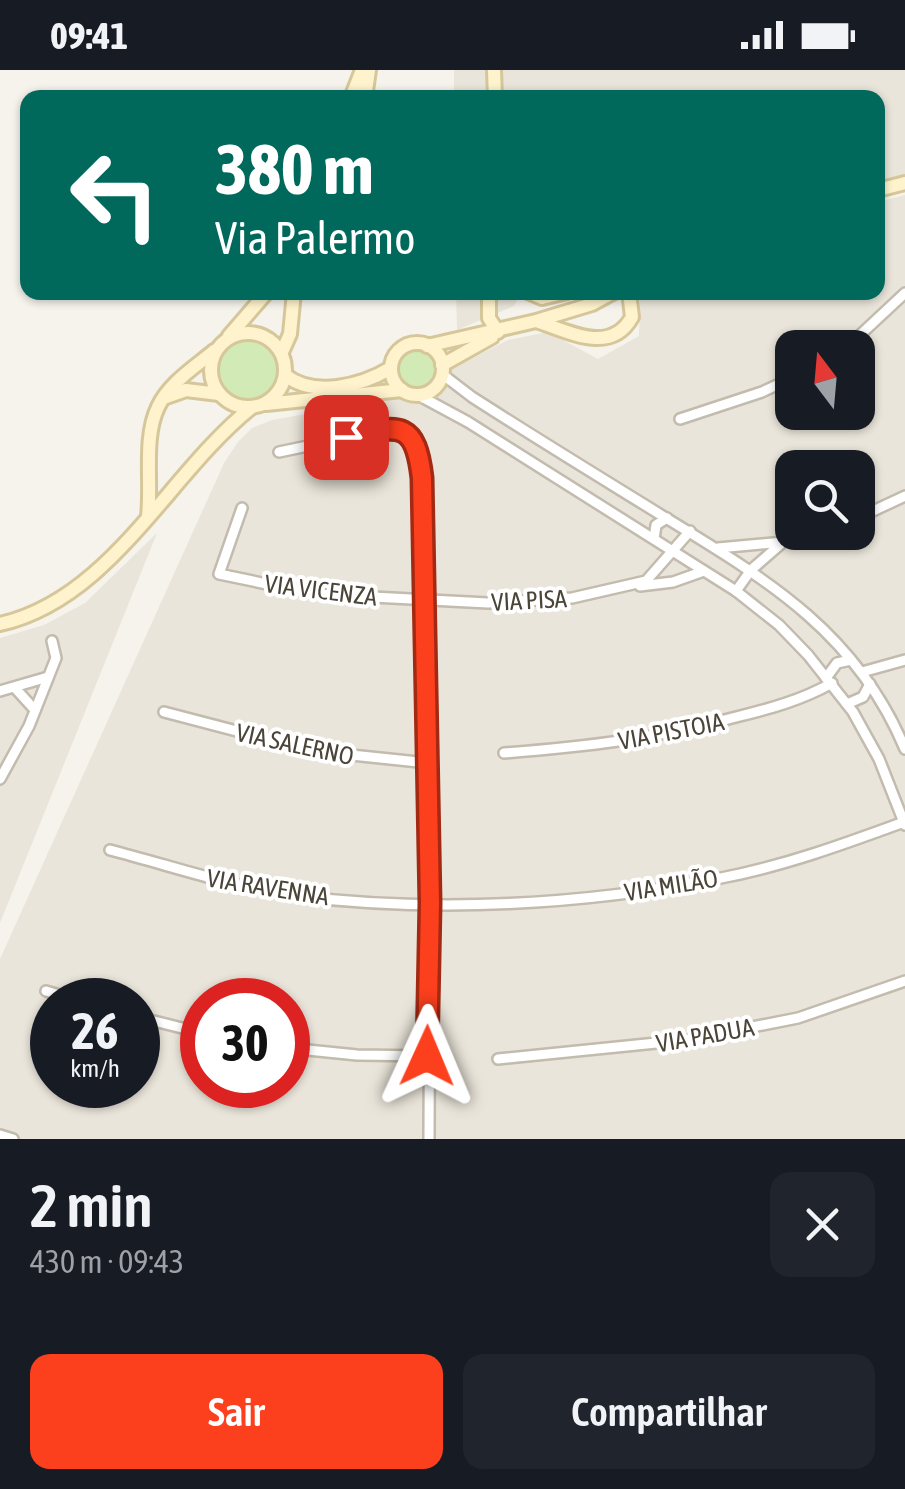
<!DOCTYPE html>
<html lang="pt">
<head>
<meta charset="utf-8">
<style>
	:root { --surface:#171b24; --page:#20242c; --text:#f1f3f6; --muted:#9ea1a6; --accent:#fc3f1d }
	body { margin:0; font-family:"Asap Condensed",sans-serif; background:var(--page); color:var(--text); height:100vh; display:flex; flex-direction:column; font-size:38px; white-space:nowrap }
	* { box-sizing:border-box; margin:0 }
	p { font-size:32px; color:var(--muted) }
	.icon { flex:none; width:55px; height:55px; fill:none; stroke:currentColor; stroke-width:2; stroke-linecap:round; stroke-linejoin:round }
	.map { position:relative; height:1069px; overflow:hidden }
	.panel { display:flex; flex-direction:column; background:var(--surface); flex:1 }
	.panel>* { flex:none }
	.guide { position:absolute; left:20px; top:20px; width:865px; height:210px; border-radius:20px; box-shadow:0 2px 8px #0004; background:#00695c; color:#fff; overflow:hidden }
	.needle { width:65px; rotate:344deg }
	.tools { position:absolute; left:775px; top:260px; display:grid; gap:20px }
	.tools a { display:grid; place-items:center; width:100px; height:100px; border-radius:20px; background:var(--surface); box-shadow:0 2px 8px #0004; font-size:50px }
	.speed { position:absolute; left:30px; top:908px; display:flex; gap:20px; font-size:50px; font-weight:700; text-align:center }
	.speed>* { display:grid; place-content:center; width:130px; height:130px; border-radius:50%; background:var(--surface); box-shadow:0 2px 8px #0004; line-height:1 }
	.speed small { font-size:25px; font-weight:400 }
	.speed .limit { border:15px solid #d22; background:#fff; color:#111 }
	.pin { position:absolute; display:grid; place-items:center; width:85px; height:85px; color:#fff; margin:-42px; border-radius:20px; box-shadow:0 5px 15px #0006 }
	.me { position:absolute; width:110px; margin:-55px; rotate:1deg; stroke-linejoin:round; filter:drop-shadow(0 0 8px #0008) }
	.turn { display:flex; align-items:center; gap:35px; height:210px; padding:0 30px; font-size:45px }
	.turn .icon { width:130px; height:130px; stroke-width:2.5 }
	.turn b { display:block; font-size:70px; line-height:85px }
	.round { display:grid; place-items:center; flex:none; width:105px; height:105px; border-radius:20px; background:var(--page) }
	.overview { display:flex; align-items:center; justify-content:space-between; height:170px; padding:0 30px }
	h1 { font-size:60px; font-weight:600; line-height:75px }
	.cta { display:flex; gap:20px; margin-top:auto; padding:20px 30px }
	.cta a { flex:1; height:115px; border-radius:20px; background:var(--accent); color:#fff; font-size:40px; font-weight:600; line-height:115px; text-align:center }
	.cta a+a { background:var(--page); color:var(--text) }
	.status { display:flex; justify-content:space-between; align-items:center; height:70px; padding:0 50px; background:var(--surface); direction:ltr }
	.status svg { height:28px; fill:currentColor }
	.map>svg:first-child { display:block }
	.residential { fill:#eae5da; fill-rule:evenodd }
	.green { fill:#d2eab5 }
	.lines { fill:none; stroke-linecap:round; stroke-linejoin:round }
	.street-casing { stroke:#c2bbae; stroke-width:14 }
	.secondary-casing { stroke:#d6c79b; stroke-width:18 }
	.street { stroke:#fff; stroke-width:9 }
	.secondary { stroke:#fff3cd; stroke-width:12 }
	.route-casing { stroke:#a42913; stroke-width:25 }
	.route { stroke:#fc3f1d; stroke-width:18 }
	.labels { text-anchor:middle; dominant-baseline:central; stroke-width:8; stroke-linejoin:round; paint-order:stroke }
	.street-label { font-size:25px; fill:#4b4439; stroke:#fff }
</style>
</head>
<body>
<div class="status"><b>09:41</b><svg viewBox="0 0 49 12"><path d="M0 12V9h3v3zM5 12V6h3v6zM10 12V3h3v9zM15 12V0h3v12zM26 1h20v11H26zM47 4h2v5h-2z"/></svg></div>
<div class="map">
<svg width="905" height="1069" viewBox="0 0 905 1069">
	<rect width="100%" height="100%" fill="#f6f3ec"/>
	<!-- residential -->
	<g class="residential">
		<polygon points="454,0 905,0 905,113 878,120 878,28 454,27"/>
		<path d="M 905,125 L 905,1069 L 0,1069 L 0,889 L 224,393 L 238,372 L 252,358 L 272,350 L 395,328 L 508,270 L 548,262 L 598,289 L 639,266 L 640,223 L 878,222 L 878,132 ZM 792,278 L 858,278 L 858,342 L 792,342 ZM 792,398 L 858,398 L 858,462 L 792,462 ZM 52,930 L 138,930 L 138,1015 L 52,1015 ZM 202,930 L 288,930 L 288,1015 L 202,1015 Z"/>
		<polygon points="456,223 521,223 514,236 457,260"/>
		<polygon points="157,463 0,853 0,568 44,555 85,533"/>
	</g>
	<!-- green -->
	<g class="green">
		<circle cx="248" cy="300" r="31"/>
		<circle cx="417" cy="299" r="21"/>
	</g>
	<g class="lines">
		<defs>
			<g id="street">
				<polyline points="846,278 905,223"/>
				<path d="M 442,304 L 472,327 C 534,367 598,406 661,445 C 764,508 856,561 905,679"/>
				<polyline points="418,325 468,352 736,521 779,555 808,585 853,642 879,689 905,755"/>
				<polyline points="680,349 762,322 792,308"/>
				<path d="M 279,382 L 389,359 C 419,363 419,381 422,408 L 430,833 L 429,1069"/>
				<polyline points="242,438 219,504 315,524 488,533 572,528 646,511 690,461"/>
				<polyline points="858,448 905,426"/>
				<polyline points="654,469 656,455 667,448"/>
				<polyline points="718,478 783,472"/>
				<polyline points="640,516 673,512 704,501"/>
				<polyline points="736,521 751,500 783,472 815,462"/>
				<polyline points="862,602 905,590"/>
				<polyline points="826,608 837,593 851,590"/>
				<polyline points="15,618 35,640"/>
				<polyline points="0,621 48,607"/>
				<polyline points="847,634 863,627 870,614"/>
				<polyline points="164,642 313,681 428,693"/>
				<path d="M 504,683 C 583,677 660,668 736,647 C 769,639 802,630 832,613"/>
				<polyline points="0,709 29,656 56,588 52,571"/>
				<path d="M 110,780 C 172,796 232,817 296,826 C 436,843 583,835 721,808 C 784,796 844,774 904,752"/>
				<polyline points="46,921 76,930"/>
				<polyline points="138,947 202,963"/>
				<polyline points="288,978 357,985 427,986"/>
				<polyline points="498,989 686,970 798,948 905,911"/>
				<polyline points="0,1065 13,1069"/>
			</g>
			<g id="secondary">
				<polyline points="494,0 495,28"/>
				<polyline points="351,28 362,0"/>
				<polyline points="365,28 369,0"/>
				<polyline points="878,120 905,113"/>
				<polyline points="489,222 489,248 498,262"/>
				<polyline points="528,222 542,228 567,222"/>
				<path d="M 539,252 C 570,262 611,285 632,247 L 629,222"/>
				<circle cx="248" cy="300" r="37"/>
				<polyline points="229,266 267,222"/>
				<circle cx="417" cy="299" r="26"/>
				<polyline points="427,276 536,251 592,234 614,222"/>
				<polyline points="282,282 290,264 294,222"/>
				<polyline points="442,295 492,267"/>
				<path d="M 285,305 C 314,328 361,316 391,298"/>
				<polyline points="166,327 186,320 219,324"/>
				<polyline points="266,334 402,320"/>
				<path d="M 148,446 C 152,412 143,368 158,337 C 169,313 195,297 214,281"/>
				<path d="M 0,554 C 111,529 168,404 252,337"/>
			</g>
		</defs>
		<!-- street casing -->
		<use href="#street" class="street-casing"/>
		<!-- secondary casing -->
		<use href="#secondary" class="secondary-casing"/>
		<!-- street -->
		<use href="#street" class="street"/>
		<!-- secondary -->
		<use href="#secondary" class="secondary"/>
	</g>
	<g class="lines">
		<defs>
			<path id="route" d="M 346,367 C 398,356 415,348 422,408 L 430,833 L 427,986"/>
		</defs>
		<!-- route casing -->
		<use href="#route" class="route-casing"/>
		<!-- route -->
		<use href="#route" class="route"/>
	</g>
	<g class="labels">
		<!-- street labels -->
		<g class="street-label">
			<text transform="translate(321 520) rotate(7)">VIA VICENZA</text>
			<text transform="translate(529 530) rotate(-3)">VIA PISA</text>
			<text transform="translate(671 661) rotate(-11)">VIA PISTOIA</text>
			<text transform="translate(295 674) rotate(12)">VIA SALERNO</text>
			<text transform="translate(671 815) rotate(-9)">VIA MILÃO</text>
			<text transform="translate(268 817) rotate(9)">VIA RAVENNA</text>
			<text transform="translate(705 965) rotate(-10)">VIA PADUA</text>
		</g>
	</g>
</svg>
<div class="tools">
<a><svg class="needle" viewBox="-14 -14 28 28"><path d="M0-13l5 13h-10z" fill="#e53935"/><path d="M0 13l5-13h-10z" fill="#9ea1a6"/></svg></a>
<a><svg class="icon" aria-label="search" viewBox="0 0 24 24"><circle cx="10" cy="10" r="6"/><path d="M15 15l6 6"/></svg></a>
</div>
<div class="speed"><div>26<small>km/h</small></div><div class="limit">30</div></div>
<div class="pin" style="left:346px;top:367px;background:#d93025"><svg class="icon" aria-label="arrive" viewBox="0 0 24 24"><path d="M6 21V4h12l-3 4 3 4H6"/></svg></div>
<svg class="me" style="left:427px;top:986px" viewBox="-20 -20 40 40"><path d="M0-17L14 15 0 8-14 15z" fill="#fc3f1d" stroke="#fff" stroke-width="4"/></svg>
<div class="guide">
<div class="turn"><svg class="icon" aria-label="left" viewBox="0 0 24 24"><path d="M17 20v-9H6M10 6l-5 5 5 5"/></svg><div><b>380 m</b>Via Palermo</div></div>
</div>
</div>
<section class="panel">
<div class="overview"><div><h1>2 min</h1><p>430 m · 09:43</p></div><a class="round"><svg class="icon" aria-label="close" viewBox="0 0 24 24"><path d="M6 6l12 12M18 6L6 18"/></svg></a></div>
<div class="cta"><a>Sair</a><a>Compartilhar</a></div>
</section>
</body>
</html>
